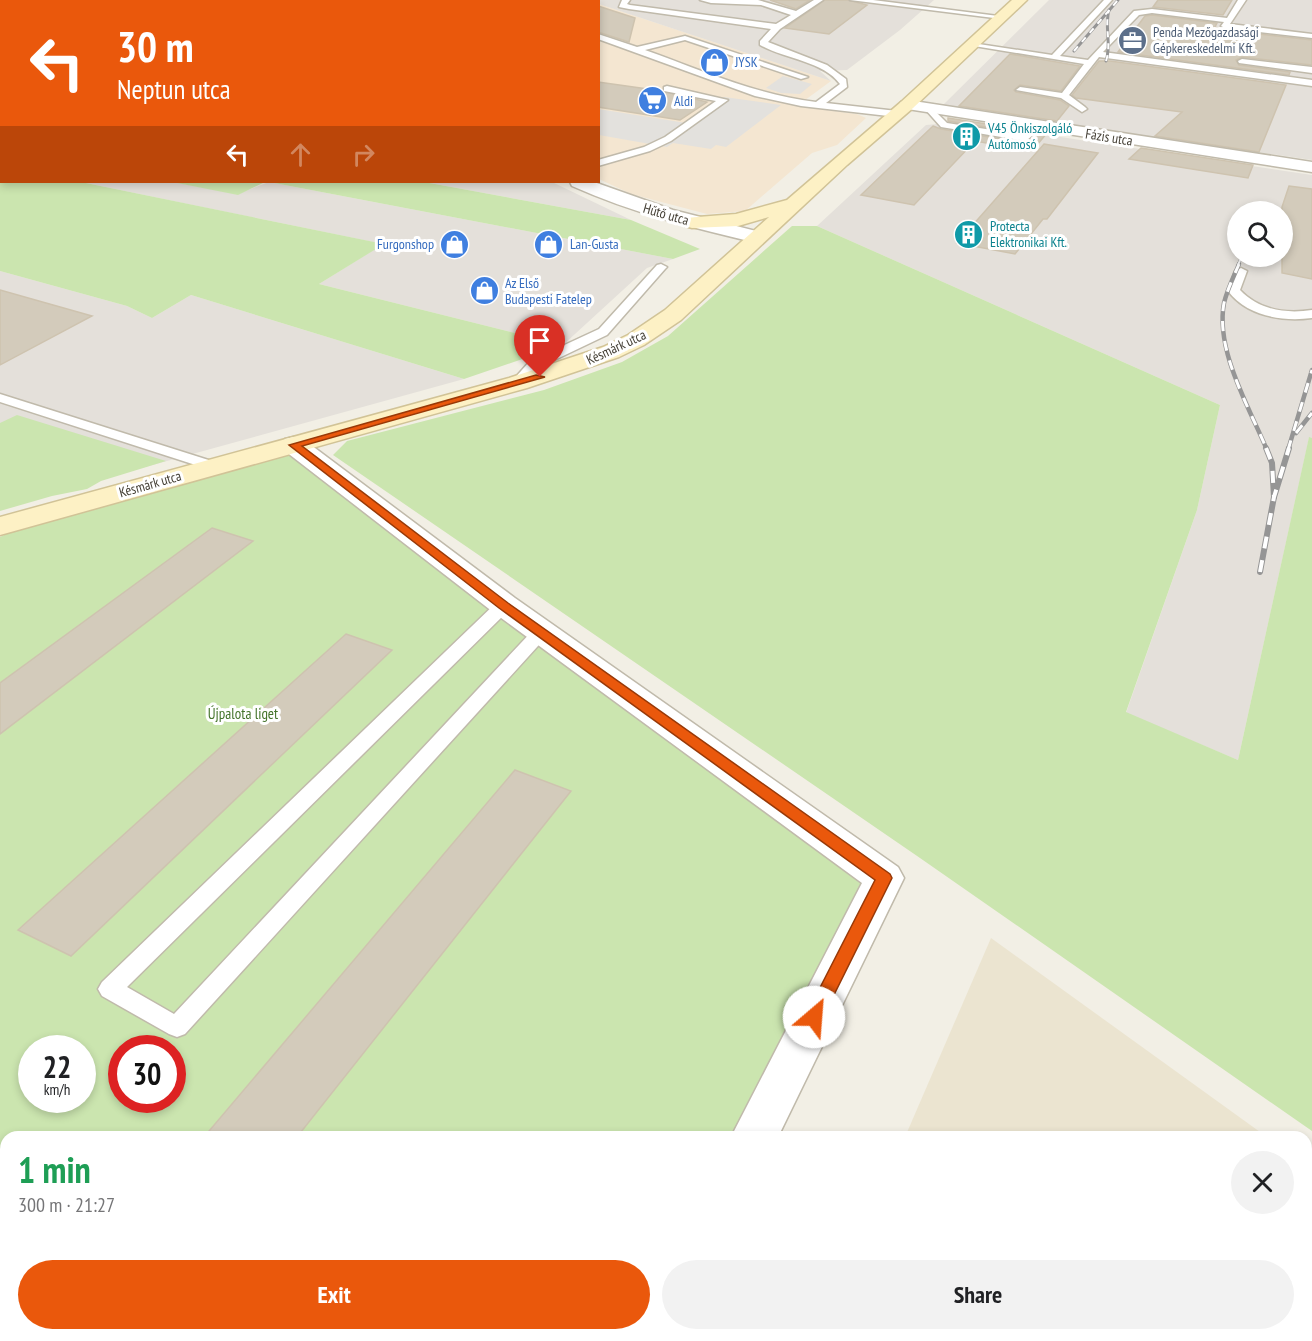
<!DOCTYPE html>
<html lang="en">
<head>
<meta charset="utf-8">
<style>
	:root { --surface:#fff; --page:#f2f2f2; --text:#202124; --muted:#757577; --accent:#ea580c }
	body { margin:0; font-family:"PT Sans Narrow",sans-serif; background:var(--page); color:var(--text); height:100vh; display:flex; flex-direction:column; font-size:22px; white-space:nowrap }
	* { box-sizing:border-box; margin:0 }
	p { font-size:20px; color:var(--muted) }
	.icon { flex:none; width:33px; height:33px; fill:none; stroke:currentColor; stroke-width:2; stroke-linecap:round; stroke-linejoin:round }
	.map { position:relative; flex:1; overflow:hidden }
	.drawer { position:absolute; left:0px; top:1131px; width:1312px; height:210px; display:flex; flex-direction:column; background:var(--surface); border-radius:18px 18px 0 0; box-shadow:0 3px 9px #0003 }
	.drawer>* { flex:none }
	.banner { position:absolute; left:0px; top:0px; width:600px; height:183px; box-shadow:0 3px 9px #0003; background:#ea580c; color:#fff; overflow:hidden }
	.fabs { position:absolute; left:1227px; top:201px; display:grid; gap:12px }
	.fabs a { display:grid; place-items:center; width:66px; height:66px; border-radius:50%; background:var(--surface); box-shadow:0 3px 9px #0003; font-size:30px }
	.speed { position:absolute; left:18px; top:1035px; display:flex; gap:12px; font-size:30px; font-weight:700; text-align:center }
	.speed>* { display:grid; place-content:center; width:78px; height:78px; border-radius:50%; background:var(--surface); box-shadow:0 3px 9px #0003; line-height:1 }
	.speed small { font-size:15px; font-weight:400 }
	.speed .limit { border:9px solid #d22; background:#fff; color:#111 }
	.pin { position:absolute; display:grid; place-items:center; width:51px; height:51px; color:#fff; margin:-62px -26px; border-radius:50% 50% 50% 0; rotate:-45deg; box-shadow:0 0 6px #0007 }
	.pin .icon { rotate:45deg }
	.me { position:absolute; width:66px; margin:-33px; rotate:27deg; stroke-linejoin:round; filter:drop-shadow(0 0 4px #0008) }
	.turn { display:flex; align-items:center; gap:21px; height:126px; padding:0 18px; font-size:27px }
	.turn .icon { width:78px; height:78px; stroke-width:2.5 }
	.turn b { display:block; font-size:42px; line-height:51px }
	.lanes { display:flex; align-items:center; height:57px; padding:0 18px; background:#0003; justify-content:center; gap:30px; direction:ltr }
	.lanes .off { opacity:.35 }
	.round { display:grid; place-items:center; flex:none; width:63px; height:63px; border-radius:32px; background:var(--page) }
	.summary { display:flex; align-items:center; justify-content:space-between; height:102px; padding:0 18px }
	h1 { font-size:36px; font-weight:700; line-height:45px; color:#1e9e55 }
	.action { display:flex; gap:12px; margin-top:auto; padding:12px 18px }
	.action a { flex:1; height:69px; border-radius:36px; background:var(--accent); color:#fff; font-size:24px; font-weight:700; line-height:69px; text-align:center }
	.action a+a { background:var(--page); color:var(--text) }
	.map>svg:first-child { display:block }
	.commercial { fill:#f4e6d1 }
	.industrial { fill:#e4e0da; fill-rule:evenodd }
	.education { fill:#ebe4d0 }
	.green { fill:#cbe5af; fill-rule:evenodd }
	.parking { fill:#e3e1dd }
	.building { fill:#d3cbbb; stroke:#cec3af; stroke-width:1.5 }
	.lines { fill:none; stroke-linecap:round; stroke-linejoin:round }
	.lane-casing { stroke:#c0baab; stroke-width:3 }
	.street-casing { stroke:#c0baab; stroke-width:3 }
	.secondary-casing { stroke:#d1c397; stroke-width:3 }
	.lane { fill:#fff; fill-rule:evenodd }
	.street { fill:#fff; fill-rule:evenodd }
	.secondary { fill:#fdf1c5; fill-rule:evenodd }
	.rail-far2-casing { stroke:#959595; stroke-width:3 }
	.rail-far1-casing { stroke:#959595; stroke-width:4.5 }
	.rail-casing { stroke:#959595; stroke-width:6 }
	.rail-far2 { stroke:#fff; stroke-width:2; stroke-dasharray:6; stroke-linecap:butt }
	.rail-far1 { stroke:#fff; stroke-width:3; stroke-dasharray:10; stroke-linecap:butt }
	.rail { stroke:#fff; stroke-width:4; stroke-dasharray:12; stroke-linecap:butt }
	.route { fill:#ea580c; stroke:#983908; stroke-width:1.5 }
	.labels { text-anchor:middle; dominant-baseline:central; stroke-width:6; stroke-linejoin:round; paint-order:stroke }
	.far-service-label { font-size:14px; fill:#4e5e75; stroke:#fff; text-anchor:start }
	.far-shop-label { font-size:14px; fill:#366cbe; stroke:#fff; text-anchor:start }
	.far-culture-label { font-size:14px; fill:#0d838f; stroke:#fff; text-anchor:start }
	.far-street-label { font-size:14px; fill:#443f35; stroke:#fff }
	.park-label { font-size:15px; fill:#44742b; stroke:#fff }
</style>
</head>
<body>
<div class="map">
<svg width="1312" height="1341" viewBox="0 0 1312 1341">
	<rect width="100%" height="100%" fill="#f2efe5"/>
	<!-- commercial -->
	<polygon class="commercial" points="599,4 831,81 797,106 857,114 866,118 837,145 812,153 745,211 707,214 631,194 599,179"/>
	<!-- industrial -->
	<g class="industrial">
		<polygon points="233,0 489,0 492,1 236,2"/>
		<polygon points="586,0 934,0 900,30 847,70 820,71 831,81 599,4 598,2"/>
		<polygon points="1049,0 1312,0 1312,160 942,106"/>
		<path d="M 961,122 L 1312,175 L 1312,438 L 1309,438 L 1238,760 L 1126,713 L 1197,510 L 1220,405 L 817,226 L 926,125 ZM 1238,212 L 1282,212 L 1282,256 L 1238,256 Z"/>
		<polygon points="81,182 172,182 238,194 269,182 673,259 647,268 563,345 319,284 383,244"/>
		<polygon points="424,182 552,182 631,220"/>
		<polygon points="0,271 127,306 152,318 191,295 464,379 0,507"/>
	</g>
	<!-- education -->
	<g class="education">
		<polygon points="991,938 1267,1137 905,1137"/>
		<polygon points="1307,1165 1312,1169 1312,1341 816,1341 819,1335 1306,1335"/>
	</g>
	<!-- green -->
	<g class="green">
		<polygon points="0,0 233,0 236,1 2,2 1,148"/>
		<polygon points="0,165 2,182 81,182 384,244 319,284 563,345 464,379 191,295 152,318 127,306 0,271"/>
		<polygon points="172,182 265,182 238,195"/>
		<polygon points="269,182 424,182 631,220 700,249 673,259"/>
		<polygon points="792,226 817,226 1220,405 1197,510 1126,712 1238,760 1309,437 1312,438 1312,1131 920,858 333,455 347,441 544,390 622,362 668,336"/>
		<polygon points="17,415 166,461 101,481 87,489 52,496 0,511 0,423"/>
		<path d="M 294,445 L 884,878 L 754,1137 L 297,1137 L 570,791 L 515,770 L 204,1137 L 6,1137 L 6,1335 L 654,1335 L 651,1341 L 0,1341 L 0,537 L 24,526 ZM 32,1048 L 82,1048 L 82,1100 L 32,1100 ZM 122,1048 L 172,1048 L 172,1100 L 122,1100 Z"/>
	</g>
	<!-- parking -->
	<g class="parking">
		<polygon points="783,76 812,84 800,94 781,93 766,88"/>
		<polygon points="724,97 781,105 726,147 716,145 711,149 673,143 667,147 599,135 598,109 686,123"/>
	</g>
	<!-- building -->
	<g class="building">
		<polygon points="770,0 810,0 796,9"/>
		<polygon points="825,0 848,0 867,5 829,34 785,28"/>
		<polygon points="1158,0 1232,0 1223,15 1153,7"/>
		<polygon points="598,6 635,18 629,42 598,32"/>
		<polygon points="1152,15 1217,23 1215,27 1225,30 1312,40 1312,65 1242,57 1236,60 1239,65 1290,72 1289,75 1118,52 1145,16"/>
		<polygon points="1010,54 1080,66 1061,91 1020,85 1014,90 1016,92 1060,100 1069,106 1057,121 959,106"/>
		<polygon points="1099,61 1110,61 1286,85 1259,152 1155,136 1182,112 1076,98 1072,95"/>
		<polygon points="598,82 662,91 707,102 680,120 598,107"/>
		<polygon points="948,118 1026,130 1023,133 948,121"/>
		<polygon points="933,126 941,129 1026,143 1040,132 1047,133 1032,151 975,141 914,205 861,195"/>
		<polygon points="1044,144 1098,153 1047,219 1043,219 1015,254 957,243"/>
		<polygon points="1141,148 1253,165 1248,178 1129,159"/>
		<polygon points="1289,186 1312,189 1312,279 1282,273 1282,207"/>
		<polygon points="0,290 92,316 0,365"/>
		<polygon points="212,528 253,541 0,734 0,683"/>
		<polygon points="346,634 392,650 71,956 18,930"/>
		<polygon points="515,770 571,791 297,1137 204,1137"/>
	</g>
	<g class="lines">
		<defs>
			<g id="lane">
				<polygon points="367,0 384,2 368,2"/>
				<polygon points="496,0 506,0 507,2 497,2"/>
				<path d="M 622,0 L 630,0 L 627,4 L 630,5 L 776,24 L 791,15 L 761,5 L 711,3 L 700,0 L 758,0 L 796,11 L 814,0 L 823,0 L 780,29 L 768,42 L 827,65 L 846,79 L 847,87 L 826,103 L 897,111 L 902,114 L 897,117 L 801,106 L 755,96 L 598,39 L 598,34 L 637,47 L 685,36 L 808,77 L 801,79 L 685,40 L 645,50 C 701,70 757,95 816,102 L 840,84 C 823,61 784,59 760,45 L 760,41 L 771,29 L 629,9 L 619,7 Z"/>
				<polygon points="850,0 873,0 1006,17 1002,19"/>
				<polygon points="1104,0 1112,0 1060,56 1088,60 1134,11 1152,9 1227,18 1238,0 1246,0 1230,24 1312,34 1312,38 1225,28 1221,26 1224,22 1152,13 1139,15 1103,52 1312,80 1312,86 1099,57 1069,95 1085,107 1087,109 1082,112 1061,98 1016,90 1020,87 1062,93 1084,64 968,45 972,43 1052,55"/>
				<polygon points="1242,59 1312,67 1312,73 1239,63 1238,61"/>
				<polygon points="667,86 728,100 671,141 650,151 598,166 598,160 644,147 665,137 716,101 664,91 664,87"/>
				<polygon points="930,106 947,123 1024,135 1035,124 1043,126 1026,141 941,127 925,109"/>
				<polygon points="661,264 667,267 665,269 607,335 540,367 523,386 513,386 511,383 513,380 530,361 599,329 657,265"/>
				<path d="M 1241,268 L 1247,271 L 1240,290 C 1259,310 1286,314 1312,310 L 1312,318 C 1282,322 1247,316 1228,291 L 1235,271 Z"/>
				<polygon points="0,394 218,463 220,466 213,470 208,469 0,402"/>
				<polygon points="504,600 510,601 512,605 510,609 127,987 174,1014 535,628 547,628 550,632 547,636 185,1034 177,1037 169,1034 102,996 98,989 102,982 498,601"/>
			</g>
			<g id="street">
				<polygon points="907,100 1312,162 1312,172 901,108 899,105 901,102"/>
				<path d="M 570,182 L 594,182 L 673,210 L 764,233 L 767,237 L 764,241 L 757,243 C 694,228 632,213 572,186 Z"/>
				<polygon points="294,437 303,439 515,598 898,867 904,878 778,1137 731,1137 862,883 493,612 285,451 281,445 285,439"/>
				<polygon points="627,1335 680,1335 678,1341 625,1341"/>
			</g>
			<polygon id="secondary" points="1012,0 1027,0 913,108 847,165 681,320 644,345 619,357 527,388 0,535 0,517 509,378 603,347 628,335 665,310 769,217 738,226 692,228 685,226 682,222 685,218 736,214 787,200 901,102"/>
		</defs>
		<!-- lane casing -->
		<use href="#lane" class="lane-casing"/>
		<!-- street casing -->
		<use href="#street" class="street-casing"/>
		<!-- secondary casing -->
		<use href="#secondary" class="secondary-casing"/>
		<!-- lane -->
		<use href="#lane" class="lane"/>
		<!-- street -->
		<use href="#street" class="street"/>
		<!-- secondary -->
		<use href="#secondary" class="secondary"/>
		<defs>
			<g id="rail-far2">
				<polyline points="1074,51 1118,0"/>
				<path d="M 1106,61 C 1112,44 1104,27 1109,10"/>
				<polyline points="1238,265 1242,256"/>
			</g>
			<g id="rail-far1">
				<path d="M 1239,264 C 1234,276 1227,290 1224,303 C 1215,350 1249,407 1267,450"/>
				<polyline points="1296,433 1312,413"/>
				<polyline points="1288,450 1312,370"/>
			</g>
			<g id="rail">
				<polyline points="1266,448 1272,463 1274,497"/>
				<polyline points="1260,572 1274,497 1289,448"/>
			</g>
		</defs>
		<!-- rail-far2 casing -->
		<use href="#rail-far2" class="rail-far2-casing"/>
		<!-- rail-far1 casing -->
		<use href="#rail-far1" class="rail-far1-casing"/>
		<!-- rail casing -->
		<use href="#rail" class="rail-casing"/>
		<!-- rail-far2 -->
		<use href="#rail-far2" class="rail-far2"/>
		<!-- rail-far1 -->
		<use href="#rail-far1" class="rail-far1"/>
		<!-- rail -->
		<use href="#rail" class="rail"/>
	</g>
	<!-- route -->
	<polygon class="route" points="536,375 545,377 302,446 508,603 890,874 892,878 820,1023 814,1025 808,1023 805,1017 875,880 499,608 289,445"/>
	<!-- icons -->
	<defs>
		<symbol id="office-disc" viewBox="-11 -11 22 22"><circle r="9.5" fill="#5c6f8a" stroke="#fff"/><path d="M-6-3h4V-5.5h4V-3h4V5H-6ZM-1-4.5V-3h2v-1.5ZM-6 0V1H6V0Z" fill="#fff"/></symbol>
		<symbol id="shop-disc" viewBox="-11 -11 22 22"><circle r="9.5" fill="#3f7fe0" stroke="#fff"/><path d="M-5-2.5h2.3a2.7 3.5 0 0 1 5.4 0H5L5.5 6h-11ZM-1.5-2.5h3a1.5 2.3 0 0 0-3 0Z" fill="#fff"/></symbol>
		<symbol id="supermarket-disc" viewBox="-11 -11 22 22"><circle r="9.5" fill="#3f7fe0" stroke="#fff"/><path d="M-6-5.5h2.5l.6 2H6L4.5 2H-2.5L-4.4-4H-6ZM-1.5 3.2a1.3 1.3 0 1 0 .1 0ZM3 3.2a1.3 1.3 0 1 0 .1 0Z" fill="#fff"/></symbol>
		<symbol id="building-disc" viewBox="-11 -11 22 22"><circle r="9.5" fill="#0f9aa8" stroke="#fff"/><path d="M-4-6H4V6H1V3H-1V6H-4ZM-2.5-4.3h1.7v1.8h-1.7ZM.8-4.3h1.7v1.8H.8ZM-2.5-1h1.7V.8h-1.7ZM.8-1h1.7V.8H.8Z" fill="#fff"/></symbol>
	</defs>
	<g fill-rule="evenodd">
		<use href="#office-disc" x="1116" y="24" width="33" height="33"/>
		<use href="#shop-disc" x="698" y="46" width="33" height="33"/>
		<use href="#supermarket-disc" x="636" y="84" width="33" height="33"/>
		<use href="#building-disc" x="950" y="120" width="33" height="33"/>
		<use href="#building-disc" x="952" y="218" width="33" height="33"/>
		<use href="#shop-disc" x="438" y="228" width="33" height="33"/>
		<use href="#shop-disc" x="532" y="228" width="33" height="33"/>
		<use href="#shop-disc" x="468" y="274" width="33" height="33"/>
	</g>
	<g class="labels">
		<!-- far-service labels -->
		<g class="far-service-label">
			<text x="1153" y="32">Penda Mezőgazdasági<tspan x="1153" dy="16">Gépkereskedelmi Kft.</tspan></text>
		</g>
		<!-- far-shop labels -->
		<g class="far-shop-label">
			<text x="735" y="62">JYSK</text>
			<text x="674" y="101">Aldi</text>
			<text x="434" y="244" text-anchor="end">Furgonshop</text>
			<text x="570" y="244">Lan-Gusta</text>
			<text x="505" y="283">Az Első<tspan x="505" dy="16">Budapesti Fatelep</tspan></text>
		</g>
		<!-- far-culture labels -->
		<g class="far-culture-label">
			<text x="988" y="128">V45 Önkiszolgáló<tspan x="988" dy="16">Autómosó</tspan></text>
			<text x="990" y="226">Protecta<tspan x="990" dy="16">Elektronikai Kft.</tspan></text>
		</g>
		<!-- far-street labels -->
		<g class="far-street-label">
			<text transform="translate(1109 137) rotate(9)">Fázis utca</text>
			<text transform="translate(666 214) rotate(16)">Hűtő utca</text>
			<text transform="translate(616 347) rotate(-25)">Késmárk utca</text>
			<text transform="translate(150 484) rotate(-16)">Késmárk utca</text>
		</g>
		<!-- park labels -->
		<g class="park-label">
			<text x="243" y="713">Újpalota liget</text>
		</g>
	</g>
</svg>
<div class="fabs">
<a><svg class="icon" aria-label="search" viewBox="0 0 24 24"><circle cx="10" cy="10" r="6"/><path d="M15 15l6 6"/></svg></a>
</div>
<div class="speed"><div>22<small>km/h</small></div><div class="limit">30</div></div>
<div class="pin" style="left:540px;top:377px;background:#d93025"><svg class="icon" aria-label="arrive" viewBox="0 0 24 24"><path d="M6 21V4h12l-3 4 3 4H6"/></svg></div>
<svg class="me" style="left:814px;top:1017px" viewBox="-20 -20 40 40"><circle r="19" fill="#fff"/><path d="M0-13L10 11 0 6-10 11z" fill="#ea580c"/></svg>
<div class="banner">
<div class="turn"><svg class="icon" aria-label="left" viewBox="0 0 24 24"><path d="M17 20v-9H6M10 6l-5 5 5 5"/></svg><div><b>30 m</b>Neptun utca</div></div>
<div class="lanes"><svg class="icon" aria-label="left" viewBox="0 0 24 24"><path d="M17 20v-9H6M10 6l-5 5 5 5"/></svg><svg class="icon off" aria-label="ahead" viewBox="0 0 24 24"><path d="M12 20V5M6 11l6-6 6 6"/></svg><svg class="icon off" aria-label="right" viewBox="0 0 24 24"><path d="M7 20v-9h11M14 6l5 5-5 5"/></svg></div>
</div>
<section class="drawer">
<div class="summary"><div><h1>1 min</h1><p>300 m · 21:27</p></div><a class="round"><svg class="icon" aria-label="close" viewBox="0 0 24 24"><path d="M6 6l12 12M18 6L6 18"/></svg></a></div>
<div class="action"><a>Exit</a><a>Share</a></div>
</section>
</div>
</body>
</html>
